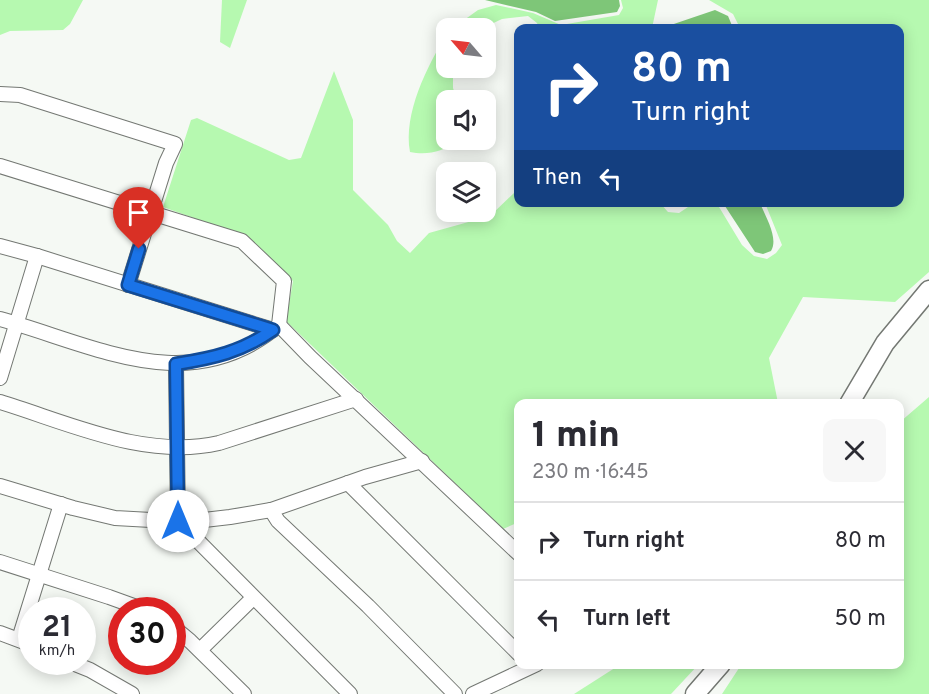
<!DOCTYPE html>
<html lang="en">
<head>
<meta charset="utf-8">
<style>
	:root { --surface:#fff; --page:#f7f7f7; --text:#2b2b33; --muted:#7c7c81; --line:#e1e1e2 }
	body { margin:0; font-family:Overpass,sans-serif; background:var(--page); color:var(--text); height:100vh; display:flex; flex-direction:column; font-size:22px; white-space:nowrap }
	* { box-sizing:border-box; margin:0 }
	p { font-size:20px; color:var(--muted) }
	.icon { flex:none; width:33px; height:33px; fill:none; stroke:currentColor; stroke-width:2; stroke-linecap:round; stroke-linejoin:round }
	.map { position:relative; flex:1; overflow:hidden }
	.details { position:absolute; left:514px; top:399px; width:390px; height:270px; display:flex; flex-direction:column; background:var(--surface); border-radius:12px; box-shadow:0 3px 15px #0003 }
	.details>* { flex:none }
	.top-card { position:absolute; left:514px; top:24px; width:390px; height:183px; border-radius:12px; box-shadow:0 3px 15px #0003; background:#1a4fa0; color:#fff; overflow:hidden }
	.needle { width:39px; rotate:298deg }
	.controls { position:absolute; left:436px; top:18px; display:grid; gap:12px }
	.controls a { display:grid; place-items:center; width:60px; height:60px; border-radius:12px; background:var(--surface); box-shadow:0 3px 15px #0003; font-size:30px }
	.speed { position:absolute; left:18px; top:597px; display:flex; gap:12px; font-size:30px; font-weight:700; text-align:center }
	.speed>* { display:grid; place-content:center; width:78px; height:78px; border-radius:50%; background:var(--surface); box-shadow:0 3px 15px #0003; line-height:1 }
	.speed small { font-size:15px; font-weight:400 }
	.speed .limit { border:9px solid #d22; background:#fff; color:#111 }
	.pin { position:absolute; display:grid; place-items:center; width:51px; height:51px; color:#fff; margin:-62px -26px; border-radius:50% 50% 50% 0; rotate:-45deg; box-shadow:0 0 6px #0007 }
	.pin .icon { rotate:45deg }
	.me { position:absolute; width:66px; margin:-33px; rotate:0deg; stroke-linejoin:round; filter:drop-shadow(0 0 4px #0008) }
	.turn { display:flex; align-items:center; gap:21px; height:126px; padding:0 18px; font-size:27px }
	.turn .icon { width:78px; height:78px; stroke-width:2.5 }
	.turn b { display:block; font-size:42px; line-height:51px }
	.then { display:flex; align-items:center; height:57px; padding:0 18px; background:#0003; gap:12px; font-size:22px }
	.round { display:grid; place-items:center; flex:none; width:63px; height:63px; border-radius:12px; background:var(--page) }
	.headline { display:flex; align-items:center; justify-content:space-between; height:102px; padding:0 18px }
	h1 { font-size:36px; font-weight:800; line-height:45px }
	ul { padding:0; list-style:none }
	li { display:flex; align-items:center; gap:18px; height:78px; padding:0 18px; border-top:2px solid var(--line) }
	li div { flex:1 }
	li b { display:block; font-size:22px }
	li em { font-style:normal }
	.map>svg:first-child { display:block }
	.green { fill:#b6f9b0 }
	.water { fill:#7ec678 }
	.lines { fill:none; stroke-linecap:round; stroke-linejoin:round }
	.minor-casing { stroke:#747873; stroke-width:16 }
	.major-casing { stroke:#747873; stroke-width:21 }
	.minor { stroke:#fff; stroke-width:14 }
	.major { stroke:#fff; stroke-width:18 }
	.route-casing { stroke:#114b97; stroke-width:15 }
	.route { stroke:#1a73e8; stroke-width:10 }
</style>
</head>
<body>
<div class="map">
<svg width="929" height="694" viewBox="0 0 929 694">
	<rect width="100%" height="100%" fill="#f5f9f4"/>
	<!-- green -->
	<g class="green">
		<polygon points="0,0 83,0 70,24 63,30 10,31 0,35"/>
		<polygon points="222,0 247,0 230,48 220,42"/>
		<polygon points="621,0 658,0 652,28 539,28 537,23 528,16 502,19 483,28 453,28 478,10 496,5 533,13 561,25 619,15 623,8"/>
		<polygon points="709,0 929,0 929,272 895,302 803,297 769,358 778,403 519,404 519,522 503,529 286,321 293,281 244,236 163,207 191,120 197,118 289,160 301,158 334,71 353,120 353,190 388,225 397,241 410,253 429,233 490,216 514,193 519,177 519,202 660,203 668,212 679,213 694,203 719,207 742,245 754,256 767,259 776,253 782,245 765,203 900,202 900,28 740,28 733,14"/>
		<path d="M 447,34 L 447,68 L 453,68 L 453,88 L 457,100 L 447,100 L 447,140 L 454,140 C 445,153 425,155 410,152 C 403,114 427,66 447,34 Z"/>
		<polygon points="929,397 929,694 722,694 741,665 900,664 900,422"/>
		<polygon points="621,664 698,664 698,665 671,694 574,694"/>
	</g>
	<!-- water -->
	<g class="water">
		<polygon points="485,0 619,0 620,6 617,12 555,21 536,12"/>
		<polygon points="715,10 728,16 733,28 662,28"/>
		<path d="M 723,203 L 760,203 C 765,216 779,238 771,251 L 763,254 L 755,252 Z"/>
	</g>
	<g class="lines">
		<defs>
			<g id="minor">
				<polyline points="0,94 20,95 175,144 166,163 128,285"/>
				<path d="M 0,166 L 242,241 L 284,281 L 279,325 C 190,400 94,345 0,319"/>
				<polyline points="0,246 37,256 273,330"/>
				<polyline points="279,325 310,357 519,554"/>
				<polyline points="176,364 178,521"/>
				<polyline points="0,378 37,256"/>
				<path d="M 0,402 C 69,423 146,460 219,443 L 356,399"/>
				<polyline points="348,483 519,654"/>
				<polyline points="0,486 73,508 115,518 187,522 230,517 271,510 365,477 422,461"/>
				<polyline points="271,510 278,521 368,606 455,694"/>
				<polyline points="187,522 194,537 350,694"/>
				<polyline points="0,562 109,597 145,610"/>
				<polyline points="172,626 190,641 244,694"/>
				<polyline points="0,633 32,645"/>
				<polyline points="19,639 61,504"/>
				<polyline points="200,650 253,598"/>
				<polyline points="70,662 90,670 132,694"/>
				<polyline points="473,694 537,664"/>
			</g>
			<g id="major">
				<polyline points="849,404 885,343 929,290"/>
				<polyline points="695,694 721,664"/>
			</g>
		</defs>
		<!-- minor casing -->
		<use href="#minor" class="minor-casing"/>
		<!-- major casing -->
		<use href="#major" class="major-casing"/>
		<!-- minor -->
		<use href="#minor" class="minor"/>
		<!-- major -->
		<use href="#major" class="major"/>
	</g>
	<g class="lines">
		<defs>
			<path id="route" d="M 139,249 L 128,285 L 273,330 C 241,352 214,358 176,364 L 178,521"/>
		</defs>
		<!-- route casing -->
		<use href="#route" class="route-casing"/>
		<!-- route -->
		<use href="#route" class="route"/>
	</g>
</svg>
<div class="controls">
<a><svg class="needle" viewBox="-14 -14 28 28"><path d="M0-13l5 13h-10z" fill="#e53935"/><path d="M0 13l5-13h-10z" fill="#7c7c81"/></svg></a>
<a><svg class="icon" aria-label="sound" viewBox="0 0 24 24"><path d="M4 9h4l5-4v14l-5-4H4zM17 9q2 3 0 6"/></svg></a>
<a><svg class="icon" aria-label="layers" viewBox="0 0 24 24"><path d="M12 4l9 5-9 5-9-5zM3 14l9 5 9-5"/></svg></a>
</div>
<div class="speed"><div>21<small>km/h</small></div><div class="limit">30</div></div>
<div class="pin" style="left:139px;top:249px;background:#d93025"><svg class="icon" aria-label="arrive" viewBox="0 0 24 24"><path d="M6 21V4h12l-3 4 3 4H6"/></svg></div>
<svg class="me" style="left:178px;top:521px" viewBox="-20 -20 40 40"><circle r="19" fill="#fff"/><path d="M0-13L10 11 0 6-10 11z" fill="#1a73e8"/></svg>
<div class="top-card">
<div class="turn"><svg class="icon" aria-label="right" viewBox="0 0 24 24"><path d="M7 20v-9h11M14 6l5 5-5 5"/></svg><div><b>80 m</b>Turn right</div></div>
<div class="then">Then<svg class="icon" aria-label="left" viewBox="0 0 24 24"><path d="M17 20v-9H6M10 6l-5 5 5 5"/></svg></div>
</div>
<section class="details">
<div class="headline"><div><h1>1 min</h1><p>230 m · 16:45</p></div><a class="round"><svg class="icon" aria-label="close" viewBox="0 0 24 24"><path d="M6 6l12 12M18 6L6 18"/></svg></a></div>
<ul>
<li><svg class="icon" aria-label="right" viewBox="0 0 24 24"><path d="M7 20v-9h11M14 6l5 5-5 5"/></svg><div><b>Turn right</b></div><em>80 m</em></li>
<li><svg class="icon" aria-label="left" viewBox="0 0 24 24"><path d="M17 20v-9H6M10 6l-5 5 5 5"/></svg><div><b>Turn left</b></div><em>50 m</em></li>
</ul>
</section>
</div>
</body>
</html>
